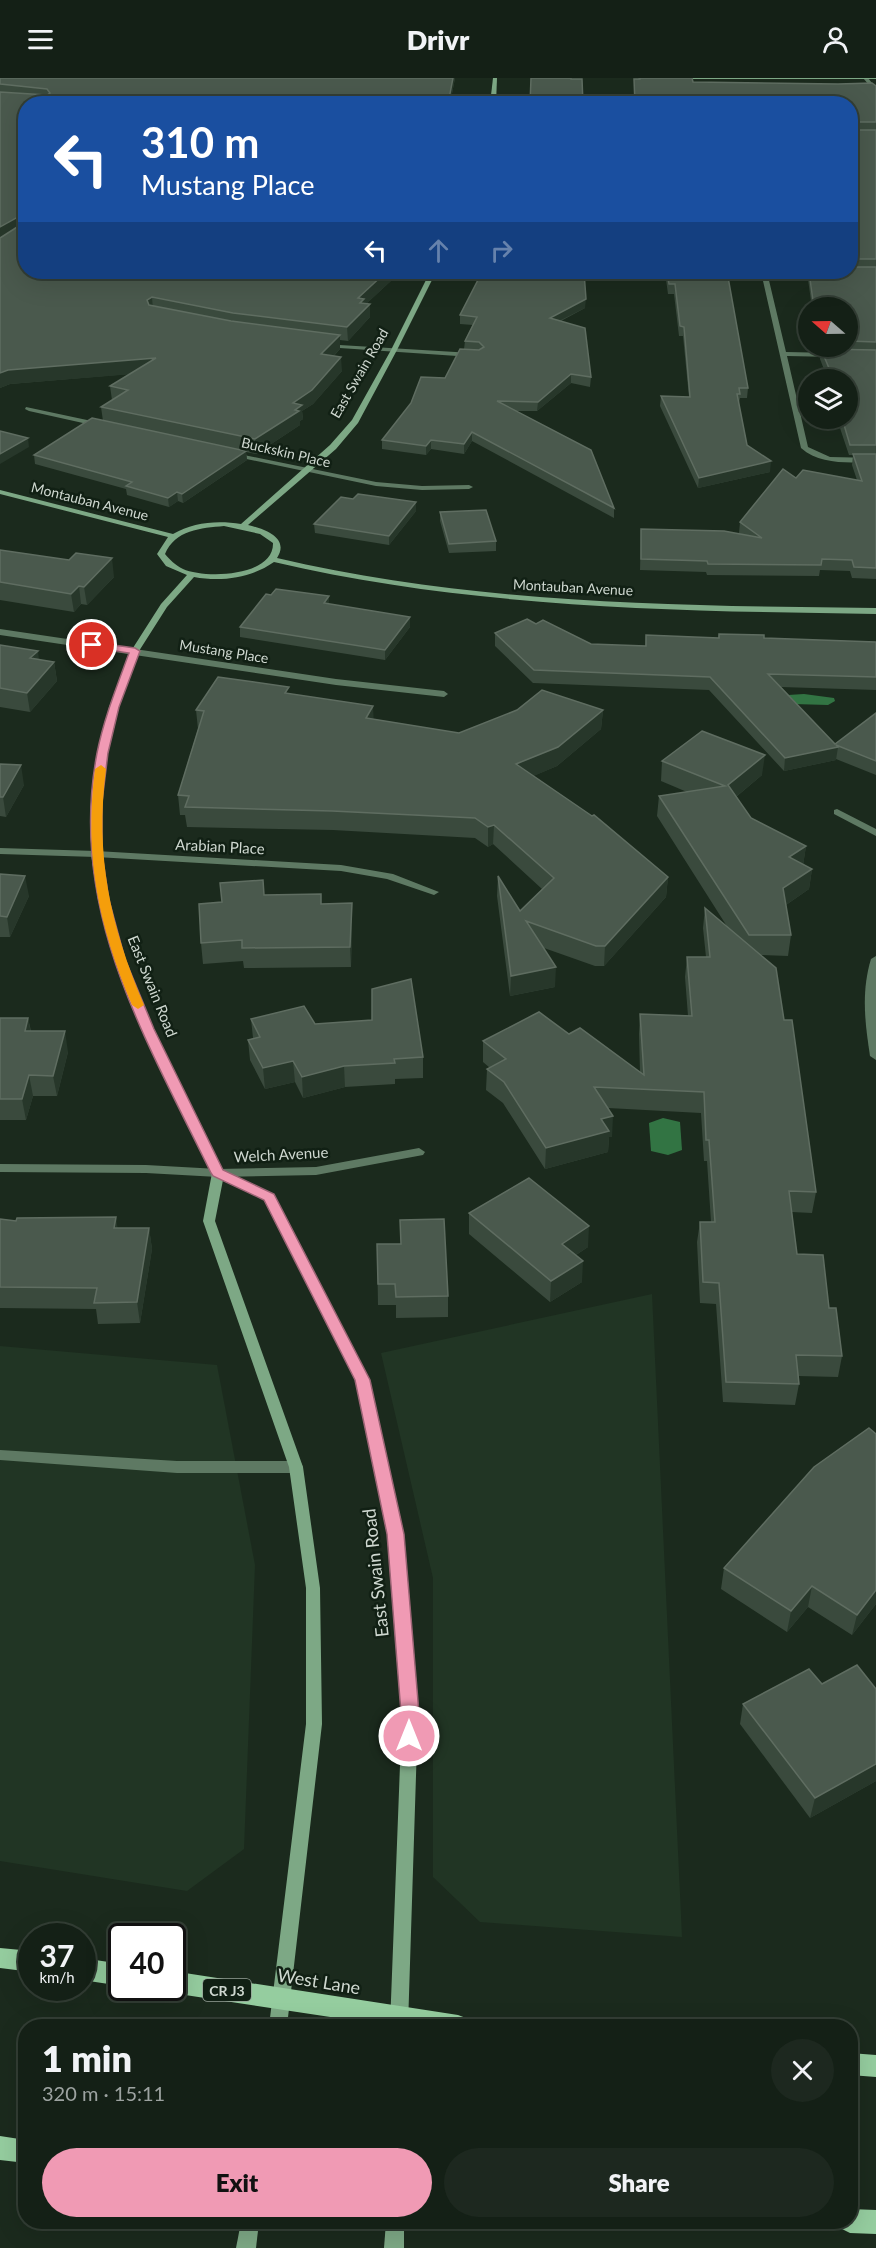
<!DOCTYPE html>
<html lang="en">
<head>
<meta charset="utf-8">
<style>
	:root { --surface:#142016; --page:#1d281f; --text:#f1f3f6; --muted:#9da3a1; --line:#333e35; --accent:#f09ab4 }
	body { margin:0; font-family:Lato,sans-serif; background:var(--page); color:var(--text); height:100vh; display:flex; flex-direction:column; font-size:22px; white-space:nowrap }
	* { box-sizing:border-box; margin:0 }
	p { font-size:20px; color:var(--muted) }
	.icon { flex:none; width:33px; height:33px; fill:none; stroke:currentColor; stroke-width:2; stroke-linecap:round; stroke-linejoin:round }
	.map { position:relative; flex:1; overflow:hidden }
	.side { position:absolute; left:18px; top:1941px; width:840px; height:210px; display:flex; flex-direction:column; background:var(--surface); border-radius:24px; box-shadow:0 6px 24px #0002,0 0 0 2px var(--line) }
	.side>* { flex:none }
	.hud { position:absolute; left:18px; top:18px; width:840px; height:183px; border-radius:24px; box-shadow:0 6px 24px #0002,0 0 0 2px var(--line); background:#1a4fa0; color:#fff; overflow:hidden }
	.needle { width:39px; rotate:290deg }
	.tools { position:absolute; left:798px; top:219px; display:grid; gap:12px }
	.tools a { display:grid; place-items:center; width:60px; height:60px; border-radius:50%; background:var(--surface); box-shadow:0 6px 24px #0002,0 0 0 2px var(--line); font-size:30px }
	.speed { position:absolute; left:18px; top:1845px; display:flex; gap:12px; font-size:30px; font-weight:700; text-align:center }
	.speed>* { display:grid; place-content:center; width:78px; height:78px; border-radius:50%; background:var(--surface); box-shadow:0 6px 24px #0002,0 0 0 2px var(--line); line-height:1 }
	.speed small { font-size:15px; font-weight:400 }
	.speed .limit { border:3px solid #111; border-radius:9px; background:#fff; color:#111 }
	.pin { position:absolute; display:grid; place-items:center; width:51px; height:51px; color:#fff; margin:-26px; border:3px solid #fff; border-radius:50%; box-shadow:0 2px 6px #0007 }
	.me { position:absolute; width:66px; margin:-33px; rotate:0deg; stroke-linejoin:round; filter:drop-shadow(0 0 4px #0008) }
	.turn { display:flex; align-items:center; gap:21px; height:126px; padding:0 24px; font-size:27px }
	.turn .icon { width:78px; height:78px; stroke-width:2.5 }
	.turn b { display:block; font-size:42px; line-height:51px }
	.lanes { display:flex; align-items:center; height:57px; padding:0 24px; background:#0003; justify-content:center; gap:30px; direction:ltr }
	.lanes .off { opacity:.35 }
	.round { display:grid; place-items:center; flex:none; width:63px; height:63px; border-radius:32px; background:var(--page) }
	.head { display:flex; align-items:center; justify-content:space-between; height:102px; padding:0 24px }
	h1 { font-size:36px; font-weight:800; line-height:45px }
	.button { display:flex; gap:12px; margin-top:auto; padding:12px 24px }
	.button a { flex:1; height:69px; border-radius:36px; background:var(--accent); color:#111; font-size:24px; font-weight:800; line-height:69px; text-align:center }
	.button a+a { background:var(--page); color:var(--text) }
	header { display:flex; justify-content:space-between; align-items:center; height:78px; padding:0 24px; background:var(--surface); font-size:27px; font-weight:800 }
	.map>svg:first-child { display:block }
	.built { fill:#213524 }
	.water { fill:#327443 }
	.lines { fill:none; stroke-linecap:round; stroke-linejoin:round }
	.lane { fill:#5e7963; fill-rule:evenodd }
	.street { fill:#5e7963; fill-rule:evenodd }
	.secondary { fill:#7da885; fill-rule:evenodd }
	.primary { fill:#95cd9f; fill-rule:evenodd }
	.wall { fill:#3a4a3d }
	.shaded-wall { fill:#27372a }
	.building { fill:#4a594d; stroke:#5f6d61; stroke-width:1.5 }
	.route { fill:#f09ab4; stroke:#9c6475; stroke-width:1.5 }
	.slow { fill:#f59e0b }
	.labels { text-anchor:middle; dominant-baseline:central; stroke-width:5; stroke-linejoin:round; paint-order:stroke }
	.far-street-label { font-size:14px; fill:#cfd8d0; stroke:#112014 }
	.shield { fill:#112014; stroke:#96a198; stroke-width:1.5 }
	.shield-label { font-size:14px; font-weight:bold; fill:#cfd8d0 }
	.street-label { font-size:15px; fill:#cfd8d0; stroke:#112014 }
	.near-street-label { font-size:18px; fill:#cfd8d0; stroke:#112014 }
</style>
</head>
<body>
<header><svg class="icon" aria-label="menu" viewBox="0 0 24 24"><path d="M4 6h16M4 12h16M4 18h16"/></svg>Drivr<svg class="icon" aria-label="person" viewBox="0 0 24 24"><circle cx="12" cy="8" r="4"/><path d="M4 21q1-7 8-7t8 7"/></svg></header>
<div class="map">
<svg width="876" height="2170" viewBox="0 0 876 2170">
	<rect width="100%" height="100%" fill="#1b2a1d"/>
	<!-- built -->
	<g class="built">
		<polygon points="652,1216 682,1859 480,1844 433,1799 433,1500 381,1275"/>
		<polygon points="0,1268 217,1287 255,1487 244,1771 187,1813 0,1783"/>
	</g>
	<!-- water -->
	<g class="water">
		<polygon points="804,616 834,620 835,623 828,627 793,626 788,617"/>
		<polygon points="663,1040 680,1044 682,1072 668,1077 651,1073 649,1045"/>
	</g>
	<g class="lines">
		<!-- lane -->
		<polygon class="lane" points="0,1372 177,1383 296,1383 301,1385 303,1389 301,1393 296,1395 177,1395 0,1382"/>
		<!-- street -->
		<g class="street">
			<polygon points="863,0 868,0 876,10 876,15"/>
			<path d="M 761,194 L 767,194 L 786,274 L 835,275 L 838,277 L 835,279 L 787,278 L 808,369 L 830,379 L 876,380 L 876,384 C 851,384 821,388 801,370 Z"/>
			<polygon points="323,266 472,275 475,277 472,279 325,269 323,268"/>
			<polygon points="26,329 101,345 105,347 101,349 29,333 25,331"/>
			<polygon points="229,374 376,404 422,408 469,407 473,409 469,411 422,412 376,408 232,378 229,378"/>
			<polygon points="0,551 336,601 444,613 448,616 444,619 336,607 0,557"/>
			<polygon points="837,731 876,751 876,758 834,736 834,732"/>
			<polygon points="0,770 96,773 341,787 393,796 439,814 434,817 387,801 341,793 96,779 0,776"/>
			<path d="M 876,878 L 876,982 L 870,978 C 865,945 861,914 871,881 Z"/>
			<polygon points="419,1070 425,1074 423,1077 316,1097 218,1099 146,1095 0,1094 0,1086 146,1087 218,1091 316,1089"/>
		</g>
		<!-- secondary -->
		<g class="secondary">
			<polygon points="493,0 497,0 496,26 490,26"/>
			<polygon points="644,0 876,0 876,1 646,1"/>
			<path d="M 430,194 L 436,194 L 397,272 L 358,345 L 336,371 L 248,447 C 265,451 290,460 277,480 C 472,526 676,528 876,530 L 876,536 C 675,533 470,530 274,484 C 251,500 222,504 194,499 L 167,529 L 139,573 L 119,629 L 108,675 L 101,724 L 101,776 L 108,822 L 124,881 L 153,951 L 223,1092 L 273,1116 L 369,1302 L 402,1456 L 418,1635 L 408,1948 L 390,1948 L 402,1635 L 388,1456 L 355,1302 L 264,1122 L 223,1102 L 215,1143 L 303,1389 L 320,1510 L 322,1646 L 287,1948 L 269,1948 L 306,1646 L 306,1510 L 289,1389 L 203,1143 L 212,1095 L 141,951 L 114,881 L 98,822 L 91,776 L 91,724 L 98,675 L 109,629 L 131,573 L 161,526 L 187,497 L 166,488 L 157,476 L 168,459 L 0,416 L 0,412 L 173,456 C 193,444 218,442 241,446 L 330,367 L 352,342 L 391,272 ZM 224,448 L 260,456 L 273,465 C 274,499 205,501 183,491 C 175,487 170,482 165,476 C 175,452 201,450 224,448 Z"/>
			<polygon points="241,2144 259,2144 256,2170 236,2170"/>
			<polygon points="386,2144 404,2144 404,2170 384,2170"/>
		</g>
		<!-- primary -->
		<g class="primary">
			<polygon points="0,1870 32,1873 32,1894 0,1890"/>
			<polygon points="82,1880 122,1886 122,1908 82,1902"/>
			<polygon points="172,1893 458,1937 466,1940 469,1948 390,1948 172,1915 163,1910 172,1910"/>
			<polygon points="850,1975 876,1977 876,1999 850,1997"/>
			<polygon points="0,2058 26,2062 26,2085 0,2082"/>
			<polygon points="850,2131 876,2132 876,2156 850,2155 842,2151 838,2144 850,2144"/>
		</g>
	</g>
	<!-- wall -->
	<g class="wall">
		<polygon points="0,0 455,0 450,26 26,26 26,194 392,194 393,201 367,225 370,239 348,263 340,262 340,271 334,278 342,293 313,326 302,333 303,341 300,343 300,347 256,376 246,374 247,382 183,425 178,423 169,429 127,417 126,411 35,386 34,377 103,343 101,329 112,322 110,308 129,296 10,306 0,310"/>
		<polygon points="638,0 692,0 693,4 876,8 876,501 852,500 850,493 820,492 819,498 707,497 706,494 640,492 641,451 740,456 739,455 740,444 796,400 857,402 852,387 853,377 849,377 837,341 848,340 848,302 828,302 820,281 821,273 818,272 817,268 848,268 848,230 812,230 807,194 850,194 850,26 634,26 634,1 638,1"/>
		<polygon points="665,194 725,194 748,310 747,320 740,320 739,325 747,367 770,394 698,410 660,328 661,318 689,319 683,258 679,258 674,216 668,216"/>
		<polygon points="585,230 561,243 591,299 590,309 571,305 537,333 516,333 614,430 614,440 472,363 464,376 431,371 426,377 382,371 382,362 445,300 464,271 465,263 473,247 460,246 460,237"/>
		<polygon points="416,433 389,467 315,455 314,446"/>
		<polygon points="440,434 496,463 496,473 449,475 440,443"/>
		<polygon points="0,472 114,499 87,527 81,526 74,534 0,522"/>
		<polygon points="271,517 329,518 329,526 410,549 385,582 240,559 240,549"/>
		<polygon points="536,546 591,566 645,568 646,557 718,560 719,556 764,560 876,564 876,612 781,609 835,666 876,635 876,697 836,681 836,682 784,693 709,612 533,605 495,568 495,555"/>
		<polygon points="0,567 39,582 54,584 57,603 30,634 0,629"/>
		<polygon points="289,615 374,641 459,655 603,632 601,651 557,688 533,698 668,799 666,819 604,888 595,888 544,870 555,909 510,918 497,818 498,798 520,833 542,811 493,766 488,769 475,760 333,752 187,749 185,737 180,737 178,717 198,651 196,632"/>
		<polygon points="662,683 762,697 736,719 751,740 806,768 803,787 812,791 809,811 786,827 791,857 788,878 761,877 784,942 816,1114 812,1135 792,1134 797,1176 829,1230 842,1278 838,1299 798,1298 799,1306 795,1327 723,1324 716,1226 700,1225 697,1164 700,1144 711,1144 707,1083 704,1083 701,1035 608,1030 612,1059 609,1059 608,1074 545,1091 503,1025 486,1012 487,991 490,990 483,984 483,963 569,956 640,995 639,956 640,936 688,938 685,899 687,879 706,879 703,850 705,830 728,850 657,738 659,718 687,714 661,703"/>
		<polygon points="0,686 24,707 6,739 0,738"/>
		<polygon points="0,796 29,818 10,859 0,859"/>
		<polygon points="264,817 322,826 352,825 352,846 351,889 244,890 243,883 203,886 201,865 222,824"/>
		<polygon points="0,940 28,940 31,953 68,974 57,1018 33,1018 26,1042 0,1042"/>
		<polygon points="251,941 315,946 423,979 423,1000 395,1001 395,1006 345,1009 303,1020 295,1004 265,1011 250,982 248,962 253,960"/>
		<polygon points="469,1135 588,1169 576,1177 582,1204 550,1224 469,1156"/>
		<polygon points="0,1141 16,1143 117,1150 149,1150 152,1171 140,1245 98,1246 96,1231 0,1230"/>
		<polygon points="377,1166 400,1166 448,1218 448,1239 396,1240 396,1227 378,1227"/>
		<polygon points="876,1356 876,1526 852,1557 808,1529 787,1554 721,1511 724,1490"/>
		<polygon points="822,1606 876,1611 876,1703 810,1740 740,1646 743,1626"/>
	</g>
	<!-- shaded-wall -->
	<g class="shaded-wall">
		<polygon points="453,0 455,0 450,26 448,26"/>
		<polygon points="25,135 26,148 0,163 0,149"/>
		<polygon points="386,194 392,194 393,201 364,228 370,226 370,239 348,263 347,249 358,220"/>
		<polygon points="152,219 153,233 149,236 147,222"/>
		<polygon points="586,221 585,230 549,248 550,240"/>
		<polygon points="340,257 340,271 322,290 321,276"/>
		<polygon points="341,279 342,293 313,326 302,333 303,341 300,343 300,347 256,376 255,361"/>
		<polygon points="156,280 158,294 10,306 0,310 0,295 8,292"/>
		<polygon points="571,296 571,305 537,333 538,324"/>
		<polygon points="472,354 472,363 464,376 464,366"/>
		<polygon points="28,360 29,369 0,386 0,376"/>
		<polygon points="431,362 431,371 426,377 426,368"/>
		<polygon points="246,373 247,382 183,425 182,416"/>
		<polygon points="771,383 770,394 698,410 699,400"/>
		<polygon points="177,414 178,423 169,429 168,420"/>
		<polygon points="416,424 416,433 389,467 389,458"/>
		<polygon points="112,480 114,499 87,527 84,509"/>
		<polygon points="79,508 81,526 74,534 71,516"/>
		<polygon points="329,518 329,527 324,525"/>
		<polygon points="410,539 410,549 385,582 385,572"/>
		<polygon points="38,573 40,591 30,580"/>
		<polygon points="54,584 57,603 30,634 27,615"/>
		<polygon points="373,628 374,647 366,640"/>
		<polygon points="603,632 601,651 557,688 515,706 516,686"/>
		<polygon points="838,669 836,682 784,693 785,680"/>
		<polygon points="765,677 762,697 726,727 728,707"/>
		<polygon points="21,687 24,707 6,739 3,719"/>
		<polygon points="494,747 493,766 488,769 488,749"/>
		<polygon points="806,768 803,788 789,779"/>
		<polygon points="812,791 809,811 780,831 783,810"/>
		<polygon points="25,798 29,818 10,859 7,839"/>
		<polygon points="668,799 666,819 604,888 605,868"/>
		<polygon points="352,825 352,846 351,889 350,869"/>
		<polygon points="556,889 555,909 510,918 511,898"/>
		<polygon points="28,940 32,961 25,953"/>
		<polygon points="65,953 68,974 57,1018 53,998"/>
		<polygon points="293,983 295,1004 265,1011 263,990"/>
		<polygon points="344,988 345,1009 303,1020 302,999"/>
		<polygon points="29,997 33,1018 26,1042 22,1021"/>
		<polygon points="613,1038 612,1059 609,1059 608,1074 545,1091 546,1070 601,1041"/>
		<polygon points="116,1139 119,1160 114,1150"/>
		<polygon points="589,1148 588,1169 560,1187 562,1166"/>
		<polygon points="149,1150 152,1171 140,1245 137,1224"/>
		<polygon points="583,1183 582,1204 550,1224 551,1203"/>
		<polygon points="812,1508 808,1529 787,1554 791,1533"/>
		<polygon points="876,1512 876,1526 852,1557 857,1537"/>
		<polygon points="876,1686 876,1703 810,1740 815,1720"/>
	</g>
	<!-- building -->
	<g class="building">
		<polygon points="0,0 453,0 448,26 26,26 26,194 386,194 358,220 364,221 360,225 370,226 347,249 233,235 152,219 147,222 149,227 231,243 340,257 321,276 341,279 312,312 293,325 302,327 295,332 299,333 255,361 101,329 128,312 110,308 156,280 8,292 0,295 0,160 25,144 25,135 0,149 0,14 47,17 50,15 47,11 0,6"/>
		<polygon points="531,0 571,0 571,1 582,1 583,26 530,26"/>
		<polygon points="640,0 692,0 693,4 838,6 872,5 876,8 876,44 850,44 850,26 635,26 634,1 640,1"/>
		<polygon points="850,49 851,52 876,52 876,181 850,181"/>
		<polygon points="850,189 876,189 876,264 848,263 848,230 814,230 809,194 850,194"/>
		<polygon points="493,194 584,194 586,221 550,240 585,250 591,299 571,296 538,324 497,323 591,372 614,430 472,354 464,366 431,362 426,368 382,362 411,325 421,299 445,300 460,271 479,272 484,269 479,264 465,263 477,239 460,237 480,198 492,199"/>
		<polygon points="667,194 725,194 726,199 728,199 748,310 739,310 740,316 737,316 747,367 771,383 699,400 661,318 690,319 684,249 680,248 675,206 669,206"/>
		<polygon points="821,271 876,272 876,367 850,367 842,340 848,340 848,302 834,302"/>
		<polygon points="92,340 246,373 182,416 177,414 168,420 126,408 132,404 34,377"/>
		<polygon points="0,353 28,360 0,376"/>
		<polygon points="853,376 876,376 876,490 854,489 852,482 822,481 821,487 708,486 707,483 641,481 641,451 724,453 762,460 740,444 783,391 796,400 803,392 862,403"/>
		<polygon points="358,416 416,424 389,458 314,446 341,419 353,421"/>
		<polygon points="486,432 496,463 449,466 440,434"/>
		<polygon points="0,472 69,482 76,475 112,480 84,509 79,508 71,516 0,504"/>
		<polygon points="276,511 329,518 324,525 410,539 385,572 240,549 266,516 271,517"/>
		<polygon points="527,541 536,546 543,542 591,566 646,568 646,557 719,560 719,556 764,557 764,560 876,564 876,599 768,596 835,666 876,635 876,683 836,667 838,669 785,680 710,599 534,592 495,555"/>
		<polygon points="0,567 38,573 30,580 54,584 27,615 0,610"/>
		<polygon points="218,599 289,609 285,615 373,628 366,640 459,655 517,632 542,612 603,632 558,669 516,686 592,738 594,737 668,799 605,868 596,868 526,843 556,889 511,898 498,798 520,833 554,800 494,747 488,749 475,740 332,733 185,729 189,718 178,717 204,633 196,632"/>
		<polygon points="702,653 765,677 728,707 751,740 806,768 789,779 812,791 783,810 791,857 749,857 659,718 725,708 662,683"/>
		<polygon points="0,686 21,687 3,719 0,719"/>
		<polygon points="0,796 25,798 7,839 0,838"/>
		<polygon points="263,802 264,817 321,816 321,826 352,825 350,869 242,870 242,862 201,865 199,826 222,824 220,805"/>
		<polygon points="705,830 776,890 784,942 792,942 816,1114 789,1113 797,1176 823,1177 829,1230 836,1230 842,1278 796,1277 799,1306 726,1304 719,1205 703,1204 700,1144 715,1144 709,1062 706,1062 704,1014 594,1009 613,1038 601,1041 609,1053 546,1070 504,1004 487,991 506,981 483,963 539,934 569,956 580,950 644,997 640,936 692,938 687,879 710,879"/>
		<polygon points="411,901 423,979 394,981 395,985 344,988 302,999 293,983 263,990 248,962 260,959 251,941 304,928 315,946 372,942 372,911"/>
		<polygon points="0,940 28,940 25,953 65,953 53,998 29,997 22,1021 0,1021"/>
		<polygon points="529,1100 589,1148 562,1166 583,1183 551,1203 469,1135"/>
		<polygon points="116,1139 114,1150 149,1150 137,1224 94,1225 97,1210 0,1209 0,1141 16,1143 17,1140"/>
		<polygon points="444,1141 448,1218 396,1219 395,1206 378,1206 377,1166 401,1166 400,1142"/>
		<polygon points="869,1350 876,1356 876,1512 857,1537 812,1508 791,1533 724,1490 814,1389"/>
		<polygon points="857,1587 876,1611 876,1686 815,1720 743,1626 809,1591 822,1606"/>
	</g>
	<!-- route -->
	<path class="route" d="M 92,564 L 135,570 L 140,573 L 119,629 L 108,675 L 102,724 L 102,776 L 109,822 L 125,881 L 154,951 L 223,1092 L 274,1116 L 370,1302 L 404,1456 L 419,1635 L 418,1658 L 415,1664 L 409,1666 L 403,1664 L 400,1658 L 401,1635 L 387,1456 L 355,1302 L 264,1122 L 213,1098 L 211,1095 C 145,959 67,832 97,675 C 104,640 117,608 129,575 L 89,569 L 89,565 Z"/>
	<!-- slow -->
	<path class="slow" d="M 101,687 L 106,691 C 95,779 110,846 144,927 L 138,931 L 132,927 C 98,846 84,779 95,691 Z"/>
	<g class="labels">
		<!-- far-street labels -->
		<g class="far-street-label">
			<text transform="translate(359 295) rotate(-60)">East Swain Road</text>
			<text transform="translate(286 374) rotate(13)">Buckskin Place</text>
			<text transform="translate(90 423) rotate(14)">Montauban Avenue</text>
			<text transform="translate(573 509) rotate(3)">Montauban Avenue</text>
			<text transform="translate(224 573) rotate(9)">Mustang Place</text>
		</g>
		<!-- shield labels -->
		<rect class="shield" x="203" y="1901" width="48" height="22" rx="4.5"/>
		<g class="shield-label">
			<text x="227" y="1912">CR J3</text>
		</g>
		<!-- street labels -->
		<g class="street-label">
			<text transform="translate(220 768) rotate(3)">Arabian Place</text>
			<text transform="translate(153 908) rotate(68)">East Swain Road</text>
			<text transform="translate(281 1076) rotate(-3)">Welch Avenue</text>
		</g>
		<!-- near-street labels -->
		<g class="near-street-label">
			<text transform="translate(375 1495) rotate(-96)">East Swain Road</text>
			<text transform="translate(319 1903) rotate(9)">West Lane</text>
		</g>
	</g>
</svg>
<div class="tools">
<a><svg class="needle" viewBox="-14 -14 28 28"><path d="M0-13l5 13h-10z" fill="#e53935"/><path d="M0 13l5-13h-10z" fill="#9da3a1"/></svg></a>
<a><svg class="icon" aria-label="layers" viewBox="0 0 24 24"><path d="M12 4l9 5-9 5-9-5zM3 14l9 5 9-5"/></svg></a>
</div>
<div class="speed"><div>37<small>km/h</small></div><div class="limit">40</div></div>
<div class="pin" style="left:92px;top:567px;background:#d93025"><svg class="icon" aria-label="arrive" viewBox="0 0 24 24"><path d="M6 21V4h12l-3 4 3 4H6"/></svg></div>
<svg class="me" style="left:409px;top:1658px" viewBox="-20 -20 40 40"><circle r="17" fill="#f09ab4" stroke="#fff" stroke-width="3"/><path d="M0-11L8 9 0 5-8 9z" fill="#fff"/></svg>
<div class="hud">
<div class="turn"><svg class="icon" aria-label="left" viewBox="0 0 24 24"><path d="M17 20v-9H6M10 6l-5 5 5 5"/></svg><div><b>310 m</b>Mustang Place</div></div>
<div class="lanes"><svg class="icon" aria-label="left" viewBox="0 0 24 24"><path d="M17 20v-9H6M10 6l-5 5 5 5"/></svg><svg class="icon off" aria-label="ahead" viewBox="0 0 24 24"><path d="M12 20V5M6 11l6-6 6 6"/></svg><svg class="icon off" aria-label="right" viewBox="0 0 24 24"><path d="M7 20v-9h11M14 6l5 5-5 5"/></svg></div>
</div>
<section class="side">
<div class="head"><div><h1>1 min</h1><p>320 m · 15:11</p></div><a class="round"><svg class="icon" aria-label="close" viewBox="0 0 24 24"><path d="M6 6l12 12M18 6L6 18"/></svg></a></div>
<div class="button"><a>Exit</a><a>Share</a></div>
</section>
</div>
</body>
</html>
